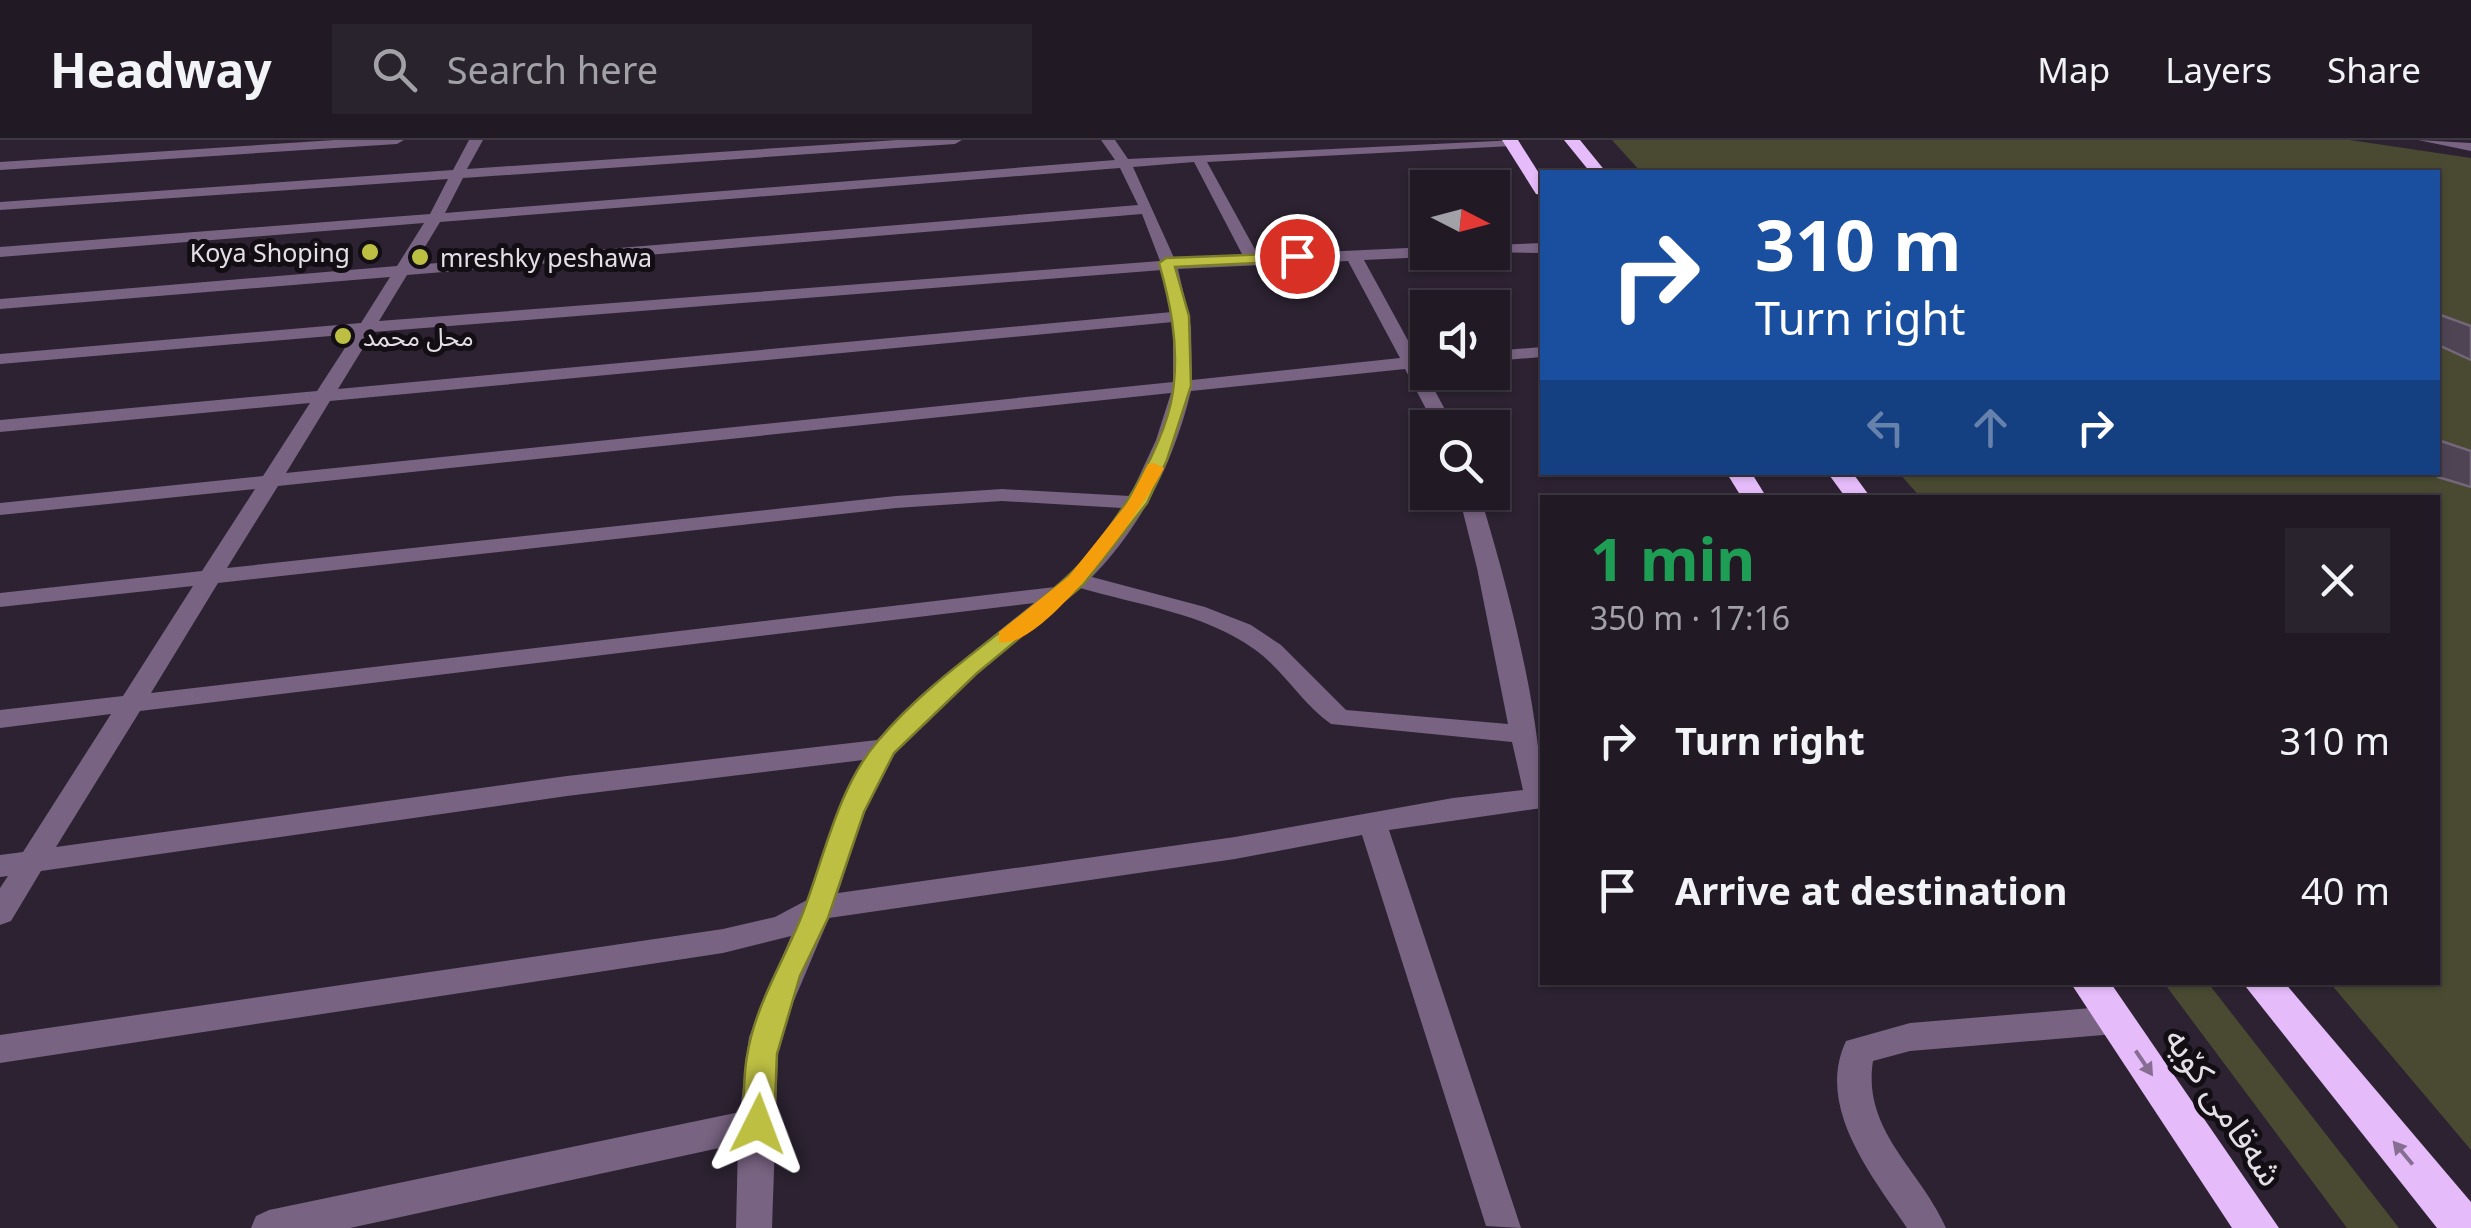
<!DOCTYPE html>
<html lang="en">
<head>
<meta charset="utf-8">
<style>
	:root { --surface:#211a25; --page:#29232d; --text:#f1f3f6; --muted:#a2a1a7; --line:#3e3842 }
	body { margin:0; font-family:"Noto Sans","Noto Sans Arabic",sans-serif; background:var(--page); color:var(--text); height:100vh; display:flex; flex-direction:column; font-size:38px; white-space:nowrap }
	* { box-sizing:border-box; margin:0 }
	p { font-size:32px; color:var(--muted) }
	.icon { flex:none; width:55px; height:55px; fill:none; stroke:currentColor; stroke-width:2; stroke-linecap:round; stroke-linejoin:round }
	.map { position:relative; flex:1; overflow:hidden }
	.side { position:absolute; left:1540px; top:355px; width:900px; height:490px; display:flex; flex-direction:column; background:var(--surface); border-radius:0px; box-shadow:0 2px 8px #0004,0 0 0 2px var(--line) }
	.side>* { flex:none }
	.guide { position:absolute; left:1540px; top:30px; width:900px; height:305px; border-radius:0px; box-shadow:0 2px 8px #0004,0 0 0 2px var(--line); background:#1a4fa0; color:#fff; overflow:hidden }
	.needle { width:65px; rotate:96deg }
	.fabs { position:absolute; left:1410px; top:30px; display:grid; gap:20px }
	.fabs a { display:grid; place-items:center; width:100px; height:100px; border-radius:0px; background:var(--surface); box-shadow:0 2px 8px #0004,0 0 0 2px var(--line); font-size:50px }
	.pin { position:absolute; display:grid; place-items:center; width:85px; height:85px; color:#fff; margin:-42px; border:5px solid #fff; border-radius:50%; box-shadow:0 2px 10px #0007 }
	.me { position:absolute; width:110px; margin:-55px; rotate:3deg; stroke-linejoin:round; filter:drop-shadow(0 0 8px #0008) }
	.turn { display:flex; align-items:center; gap:35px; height:210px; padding:0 50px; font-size:45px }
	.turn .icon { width:130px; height:130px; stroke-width:2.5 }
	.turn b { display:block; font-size:70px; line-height:85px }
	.lanes { display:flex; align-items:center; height:95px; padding:0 50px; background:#0003; justify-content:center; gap:50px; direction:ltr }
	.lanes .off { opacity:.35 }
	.round { display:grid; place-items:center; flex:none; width:105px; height:105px; border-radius:0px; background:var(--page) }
	.head { display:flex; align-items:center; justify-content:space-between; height:170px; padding:0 50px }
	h1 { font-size:60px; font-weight:700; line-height:75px; color:#1e9e55 }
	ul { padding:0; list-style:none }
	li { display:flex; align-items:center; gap:30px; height:150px; padding:0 50px }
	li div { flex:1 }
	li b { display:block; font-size:38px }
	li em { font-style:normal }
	header { display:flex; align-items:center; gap:60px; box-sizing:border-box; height:140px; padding:0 50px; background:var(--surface); border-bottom:2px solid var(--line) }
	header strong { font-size:48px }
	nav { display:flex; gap:55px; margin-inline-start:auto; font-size:35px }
	.search { width:700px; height:90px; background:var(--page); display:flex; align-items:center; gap:25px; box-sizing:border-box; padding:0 35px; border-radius:0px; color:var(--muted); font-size:38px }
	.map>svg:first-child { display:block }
	.green { fill:#494a31 }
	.building { fill:#4f4454; stroke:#736779; stroke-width:2.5 }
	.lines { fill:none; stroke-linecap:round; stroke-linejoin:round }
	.minor { fill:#786382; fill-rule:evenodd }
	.highway { fill:#e5bbfa; fill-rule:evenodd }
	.oneway { fill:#866d92 }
	.route { fill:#bdbf43; stroke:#7b7c2c; stroke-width:2.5 }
	.slow { fill:#f59e0b }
	.poi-dot { fill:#bdbf43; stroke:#120e14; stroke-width:4 }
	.labels { text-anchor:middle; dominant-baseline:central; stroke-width:10; stroke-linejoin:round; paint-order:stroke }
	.far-poi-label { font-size:25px; fill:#e4dee7; stroke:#120e14; text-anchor:start }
	.near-street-label { font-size:35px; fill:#e4dee7; stroke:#120e14 }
</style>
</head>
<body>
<header>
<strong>Headway</strong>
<div class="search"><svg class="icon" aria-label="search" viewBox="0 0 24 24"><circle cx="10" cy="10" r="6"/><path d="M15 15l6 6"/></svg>Search here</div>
<nav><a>Map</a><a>Layers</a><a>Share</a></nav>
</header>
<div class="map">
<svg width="2471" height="1088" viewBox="0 0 2471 1088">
	<rect width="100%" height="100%" fill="#2c2231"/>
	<!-- green -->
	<g class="green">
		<polygon points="1612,0 2350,0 2471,18 2471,1010 2330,843 2438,842 2438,358 1921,358 1899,333 2438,332 2438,32 1641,32"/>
		<polygon points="2164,843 2208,843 2399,1088 2347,1088"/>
	</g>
	<!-- building -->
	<g class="building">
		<polygon points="2438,174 2471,186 2471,220 2438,205"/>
		<polygon points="2438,300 2471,311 2471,347 2438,337"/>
	</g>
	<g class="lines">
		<!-- minor -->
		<g class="minor">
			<polygon points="335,0 404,0 397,4 0,30 0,22"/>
			<path d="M 469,0 L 483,0 L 467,29 L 897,0 L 962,0 L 955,4 L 463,38 L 445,73 L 1115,20 L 1101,0 L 1115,0 L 1128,19 L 1517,0 L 1512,6 L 1207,22 L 1258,115 L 1428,107 L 1428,112 L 1436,112 L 1428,117 L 1364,120 L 1417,217 L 1428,216 L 1428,226 L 1422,227 L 1455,288 L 1436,288 L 1405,229 L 1191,251 C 1174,321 1142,386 1092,437 L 1205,467 L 1251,485 L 1281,505 L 1346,570 L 1508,584 L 1477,428 L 1458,352 L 1479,352 C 1507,444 1542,573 1542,668 L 1389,690 L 1521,1088 L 1486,1086 L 1362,695 L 1235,719 L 829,778 L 793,863 L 778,914 L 772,1088 L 736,1088 L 738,1004 L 350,1088 L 251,1088 L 256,1076 L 269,1070 L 740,972 L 749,897 L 791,796 L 723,813 L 0,923 L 0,895 L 723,789 L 775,777 L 807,760 L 838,669 L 863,620 L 567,656 L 41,731 L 11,781 L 0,785 L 0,748 L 8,736 L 0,737 L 0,715 L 23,712 L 111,574 L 0,588 L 0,570 L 123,556 L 193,446 L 0,467 L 0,453 L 202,431 L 255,349 L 0,375 L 0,363 L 263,336 L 310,263 L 0,292 L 0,280 L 317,251 L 354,194 L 0,224 L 0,214 L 361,183 L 390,137 L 0,169 L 0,159 L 397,126 L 424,83 L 0,117 L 0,107 L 430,74 L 448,39 L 0,70 L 0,62 L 453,30 ZM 1194,22 L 1243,116 L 1175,120 L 1133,27 ZM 1120,28 L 1138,65 L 414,125 L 440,82 ZM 1142,74 L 1160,121 L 379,181 L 407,135 ZM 1348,121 L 1400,218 L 1192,240 L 1191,187 L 1178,129 ZM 1162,130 L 1172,172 L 338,249 L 373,192 ZM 1173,182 L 1173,242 L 286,333 L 330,261 ZM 1171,253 L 1156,300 L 1130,356 L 1002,349 L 896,356 L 227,428 L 278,346 ZM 1002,361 L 1122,368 L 1084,419 L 1055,447 L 151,553 L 218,443 L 896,368 ZM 1080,448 C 1138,465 1204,473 1254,509 C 1284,530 1301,563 1331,584 L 1512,602 L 1523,650 L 1453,658 L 1235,697 L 838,753 C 852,712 861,668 884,631 C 928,556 1015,504 1080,448 ZM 1034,463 L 942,537 L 877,600 L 567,636 L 56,707 L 140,571 Z"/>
			<polygon points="2418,0 2471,3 2471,11"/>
			<polygon points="1542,103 1542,113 1486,112 1492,112 1492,105"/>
			<polygon points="1542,207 1542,217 1492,221 1492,211"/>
			<path d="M 2115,866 L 2126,870 L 2131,880 L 2126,890 L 2115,894 L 1910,911 L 1873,921 C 1862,991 1921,1030 1946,1088 L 1907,1088 C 1872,1036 1815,967 1846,901 L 1910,883 Z"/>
		</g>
		<!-- highway -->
		<g class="highway">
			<polygon points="1502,0 1518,0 1542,38 1542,55 1536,54"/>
			<polygon points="1564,0 1580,0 1606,32 1590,32"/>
			<polygon points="1726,332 1751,332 1767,358 1742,358"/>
			<polygon points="1827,332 1852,332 1871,358 1846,358"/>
			<polygon points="2070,842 2110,842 2279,1088 2232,1088"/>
			<polygon points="2242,842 2284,842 2471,1062 2471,1088 2437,1088"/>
		</g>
	</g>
	<!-- one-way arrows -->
	<defs><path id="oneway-solid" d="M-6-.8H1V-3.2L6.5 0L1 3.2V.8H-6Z" transform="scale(2.5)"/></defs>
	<g class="oneway">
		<use href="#oneway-solid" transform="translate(2144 923) rotate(56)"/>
		<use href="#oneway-solid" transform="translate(2403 1013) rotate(-130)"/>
	</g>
	<!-- route -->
	<path class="route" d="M 1302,113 L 1297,121 L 1175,127 L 1189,176 L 1191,246 L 1167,320 L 1147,363 L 1083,445 L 976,534 L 894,613 L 864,672 L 828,778 L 800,836 L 777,914 L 774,984 L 770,994 L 758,998 L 747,994 L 743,984 C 744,961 743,938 747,916 C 755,865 784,821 802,775 C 824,719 837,649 877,602 C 930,538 1005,493 1066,438 C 1110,398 1170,302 1174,242 C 1178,200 1170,162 1159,123 L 1166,118 Z"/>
	<!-- slow -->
	<path class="slow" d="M 1154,323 L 1164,328 C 1146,365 1042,513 999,502 L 999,492 L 1069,436 L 1129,361 L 1148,324 Z"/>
	<!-- markers -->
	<g class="poi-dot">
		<circle cx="370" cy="112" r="10"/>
		<circle cx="420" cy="117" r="10"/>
		<circle cx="343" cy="196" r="10"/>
	</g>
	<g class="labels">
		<!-- far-poi labels -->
		<g class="far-poi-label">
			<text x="350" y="112" text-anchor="end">Koya Shoping</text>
			<text x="440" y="117">mreshky peshawa</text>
			<text x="363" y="196">محل محمد</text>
		</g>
		<!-- near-street labels -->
		<g class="near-street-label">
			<text transform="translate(2225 966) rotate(56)">شەقامی کۆیە</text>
		</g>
	</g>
</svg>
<div class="fabs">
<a><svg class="needle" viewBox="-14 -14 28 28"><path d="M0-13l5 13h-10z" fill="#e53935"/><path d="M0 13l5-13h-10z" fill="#a2a1a7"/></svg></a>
<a><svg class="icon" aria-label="sound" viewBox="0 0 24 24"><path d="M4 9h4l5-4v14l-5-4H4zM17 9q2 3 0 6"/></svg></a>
<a><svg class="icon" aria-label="search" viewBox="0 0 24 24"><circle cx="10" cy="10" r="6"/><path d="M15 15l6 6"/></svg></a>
</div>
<div class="pin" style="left:1297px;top:116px;background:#d93025"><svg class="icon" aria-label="arrive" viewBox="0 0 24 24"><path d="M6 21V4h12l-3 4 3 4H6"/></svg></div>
<svg class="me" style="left:758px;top:984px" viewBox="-20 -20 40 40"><path d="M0-17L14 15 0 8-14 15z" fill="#bdbf43" stroke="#fff" stroke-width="4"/></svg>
<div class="guide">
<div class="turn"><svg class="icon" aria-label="right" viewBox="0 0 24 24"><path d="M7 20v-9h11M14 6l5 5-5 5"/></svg><div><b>310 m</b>Turn right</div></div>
<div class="lanes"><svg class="icon off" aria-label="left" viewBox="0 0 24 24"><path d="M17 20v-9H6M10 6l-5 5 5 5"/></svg><svg class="icon off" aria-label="ahead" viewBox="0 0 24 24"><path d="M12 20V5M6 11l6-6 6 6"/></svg><svg class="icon" aria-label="right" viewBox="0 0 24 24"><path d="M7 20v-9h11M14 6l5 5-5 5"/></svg></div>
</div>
<section class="side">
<div class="head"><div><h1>1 min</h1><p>350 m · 17:16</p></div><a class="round"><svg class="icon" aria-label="close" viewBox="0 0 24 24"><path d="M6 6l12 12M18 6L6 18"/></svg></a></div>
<ul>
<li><svg class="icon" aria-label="right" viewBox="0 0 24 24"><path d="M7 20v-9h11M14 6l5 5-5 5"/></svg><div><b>Turn right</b></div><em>310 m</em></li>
<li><svg class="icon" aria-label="arrive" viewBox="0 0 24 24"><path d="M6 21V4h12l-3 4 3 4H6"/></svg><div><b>Arrive at destination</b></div><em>40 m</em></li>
</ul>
</section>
</div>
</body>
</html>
